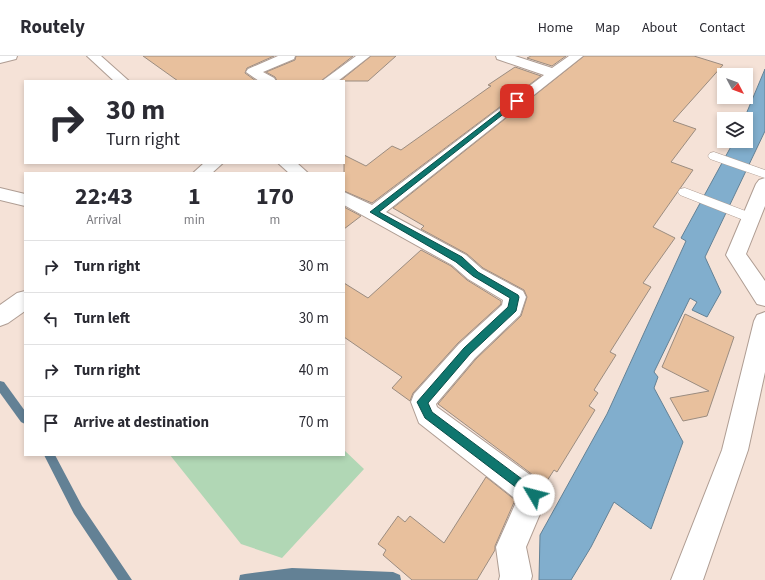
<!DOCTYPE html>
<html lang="en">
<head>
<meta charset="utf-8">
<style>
	:root { --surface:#fff; --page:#f7f7f7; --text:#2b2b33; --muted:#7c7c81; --line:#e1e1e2 }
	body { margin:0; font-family:"Source Sans 3",sans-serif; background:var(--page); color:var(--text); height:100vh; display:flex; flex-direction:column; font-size:15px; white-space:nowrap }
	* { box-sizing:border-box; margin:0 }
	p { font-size:13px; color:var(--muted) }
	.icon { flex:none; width:22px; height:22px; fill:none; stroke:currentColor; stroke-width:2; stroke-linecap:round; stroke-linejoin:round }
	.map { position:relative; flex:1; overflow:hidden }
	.side { position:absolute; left:24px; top:116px; width:321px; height:284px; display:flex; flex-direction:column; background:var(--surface); border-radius:0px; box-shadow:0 2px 6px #0003 }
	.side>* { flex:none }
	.guide { position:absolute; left:24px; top:24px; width:321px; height:84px; border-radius:0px; box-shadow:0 2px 6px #0003; background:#fff; color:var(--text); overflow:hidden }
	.needle { width:26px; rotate:131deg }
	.buttons { position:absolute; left:717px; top:12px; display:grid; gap:8px }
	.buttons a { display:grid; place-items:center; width:36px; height:36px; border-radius:0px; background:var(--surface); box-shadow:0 2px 6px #0003; font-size:20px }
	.pin { position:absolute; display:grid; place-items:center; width:34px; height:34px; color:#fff; margin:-17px; border-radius:8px; box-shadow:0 2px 6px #0006 }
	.me { position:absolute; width:44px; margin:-22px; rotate:307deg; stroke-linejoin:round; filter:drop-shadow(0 0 3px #0008) }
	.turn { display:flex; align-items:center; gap:14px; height:84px; padding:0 16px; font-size:18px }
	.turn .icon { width:52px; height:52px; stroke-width:2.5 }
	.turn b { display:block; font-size:28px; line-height:34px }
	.eta { display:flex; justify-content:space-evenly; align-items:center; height:68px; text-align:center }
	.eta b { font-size:24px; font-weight:700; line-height:28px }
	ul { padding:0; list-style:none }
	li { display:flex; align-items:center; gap:12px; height:52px; padding:0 16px; border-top:1px solid var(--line) }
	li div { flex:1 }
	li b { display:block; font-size:15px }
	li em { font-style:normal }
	header { display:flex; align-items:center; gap:24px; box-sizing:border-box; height:56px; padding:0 20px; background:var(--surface); border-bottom:1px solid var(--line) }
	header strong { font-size:19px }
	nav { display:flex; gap:22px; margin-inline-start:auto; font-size:14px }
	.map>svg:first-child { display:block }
	.green { fill:#b1d7b5 }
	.water { fill:#81aecd; stroke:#638195 }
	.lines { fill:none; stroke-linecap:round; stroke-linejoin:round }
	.stream { fill:#638195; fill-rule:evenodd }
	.building { fill:#e8c09d; stroke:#9b8c80 }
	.lane-casing { stroke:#af9d93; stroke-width:1 }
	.street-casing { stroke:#af9d93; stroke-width:2 }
	.lane { fill:#fff; fill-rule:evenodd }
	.street { fill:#fff; fill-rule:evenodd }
	.route { fill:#0f766e; stroke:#0a4d48 }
</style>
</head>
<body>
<header>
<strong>Routely</strong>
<nav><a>Home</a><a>Map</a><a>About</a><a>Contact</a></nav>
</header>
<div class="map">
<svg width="765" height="524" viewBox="0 0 765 524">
	<rect width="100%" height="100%" fill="#f5e2d7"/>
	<!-- green -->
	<polygon class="green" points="344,394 364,413 282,502 241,488 170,399 344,399"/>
	<!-- water -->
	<polygon class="water" points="765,13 765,75 705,201 721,236 707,261 692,254 697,246 690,242 654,316 658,321 654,332 683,386 651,473 614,446 591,491 571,524 539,524 540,479 607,358 686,185 681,182 734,85 746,85 746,63 744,63"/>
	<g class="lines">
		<!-- stream -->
		<g class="stream">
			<polygon points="0,325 4,326 25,355 25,368 21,366 0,337"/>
			<polygon points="44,399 55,399 82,450 132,524 118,524 74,458"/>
			<polygon points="292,512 393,516 400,519 401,524 239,524 240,519 245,518"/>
		</g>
	</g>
	<!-- building -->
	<g class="building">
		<polygon points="143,0 274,0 247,12 245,17 256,25 178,25"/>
		<polygon points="296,0 353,0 321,25 277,25 275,21 266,16 295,4"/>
		<polygon points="371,0 396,0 368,25 340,25"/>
		<polygon points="531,0 566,0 552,10 527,2"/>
		<polygon points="584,0 694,0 723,9 673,65 696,73 671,106 693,114 653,171 675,182 643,227 651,231 610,296 616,299 594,334 598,337 589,350 595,354 557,416 554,414 545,428 438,348 476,303 521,260 527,241 524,234 483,212 467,198 421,173 424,170 393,152"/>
		<polygon points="515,11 541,20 372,147 344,135 344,99 366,110 392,90 401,94 491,30 488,29"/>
		<polygon points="344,151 361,160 344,173"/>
		<polygon points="421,194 451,210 467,224 501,245 501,248 458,287 413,337 410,345 392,332 402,321 344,281 344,227 368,242"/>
		<polygon points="685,258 734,281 707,360 683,365 670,342 709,335 662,311"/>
		<polygon points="486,421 515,444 495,490 495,494 477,524 412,524 383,499 386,494 378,488 398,460 405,466 410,460 444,487"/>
	</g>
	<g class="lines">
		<defs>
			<g id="lane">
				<polygon points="714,96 765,114 765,122 710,103 708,100 710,97"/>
				<polygon points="685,132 756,159 758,162 756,165 751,167 746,165 680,139 678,136 680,133"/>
			</g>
			<g id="street">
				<polygon points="0,0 17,0 16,3 0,7"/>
				<polygon points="87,0 101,0 129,25 114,25"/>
				<polygon points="278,0 295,0 294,3 263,16 274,22 276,25 259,25 246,16 248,13"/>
				<polygon points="356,0 370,0 338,25 322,25"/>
				<polygon points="496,0 515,0 552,12 569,0 583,0 386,156 466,199 482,213 523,235 526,241 520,259 475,302 436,348 437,351 544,429 548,439 526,491 532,520 531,524 499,524 500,520 496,491 517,444 419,367 411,346 414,338 459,288 502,249 503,244 468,223 452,209 344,149 344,136 372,149 544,19 497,3"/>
				<polygon points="204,107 223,107 212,117 193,117"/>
				<polygon points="278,107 297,107 308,117 289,117"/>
				<polygon points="765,122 765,150 746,198 765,225 765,250 757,248 726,199 756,128 759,124"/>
				<polygon points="0,132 25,138 25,150 0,144"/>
				<polygon points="25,235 25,255 8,267 0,270 0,249 17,237"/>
				<polygon points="765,256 765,316 748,394 703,524 671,524 722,394 754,265 757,259"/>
			</g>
		</defs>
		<!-- lane casing -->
		<use href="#lane" class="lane-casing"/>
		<!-- street casing -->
		<use href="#street" class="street-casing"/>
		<!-- lane -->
		<use href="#lane" class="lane"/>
		<!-- street -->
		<use href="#street" class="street"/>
	</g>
	<!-- route -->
	<polygon class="route" points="515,44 520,45 379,156 462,201 478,216 518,239 519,241 516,255 470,298 428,347 432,356 538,435 539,439 538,443 534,445 425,362 417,346 464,292 508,251 510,242 473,220 456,206 370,156"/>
</svg>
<div class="buttons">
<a><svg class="needle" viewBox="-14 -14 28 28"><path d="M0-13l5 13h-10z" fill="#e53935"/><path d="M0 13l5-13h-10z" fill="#7c7c81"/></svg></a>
<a><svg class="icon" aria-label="layers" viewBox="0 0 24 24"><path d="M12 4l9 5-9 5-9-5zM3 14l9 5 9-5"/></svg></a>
</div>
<div class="pin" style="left:517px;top:45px;background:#d93025"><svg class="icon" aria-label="arrive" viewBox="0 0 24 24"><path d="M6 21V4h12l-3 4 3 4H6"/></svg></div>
<svg class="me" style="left:534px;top:439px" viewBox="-20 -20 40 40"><circle r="19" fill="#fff"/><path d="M0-13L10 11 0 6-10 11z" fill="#0f766e"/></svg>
<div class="guide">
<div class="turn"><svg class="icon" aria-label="right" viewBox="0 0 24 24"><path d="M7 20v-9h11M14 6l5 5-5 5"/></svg><div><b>30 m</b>Turn right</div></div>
</div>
<section class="side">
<div class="eta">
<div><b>22:43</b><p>Arrival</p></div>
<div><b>1</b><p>min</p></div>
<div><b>170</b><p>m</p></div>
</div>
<ul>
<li><svg class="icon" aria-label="right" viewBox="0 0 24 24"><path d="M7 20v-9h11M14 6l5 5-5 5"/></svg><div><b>Turn right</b></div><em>30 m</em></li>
<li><svg class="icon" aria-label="left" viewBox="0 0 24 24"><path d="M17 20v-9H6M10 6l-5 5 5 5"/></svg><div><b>Turn left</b></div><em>30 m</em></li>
<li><svg class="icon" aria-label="right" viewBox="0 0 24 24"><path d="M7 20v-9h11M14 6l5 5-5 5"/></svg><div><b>Turn right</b></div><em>40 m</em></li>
<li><svg class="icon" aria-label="arrive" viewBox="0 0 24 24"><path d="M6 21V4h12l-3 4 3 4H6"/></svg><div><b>Arrive at destination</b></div><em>70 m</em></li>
</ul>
</section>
</div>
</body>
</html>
